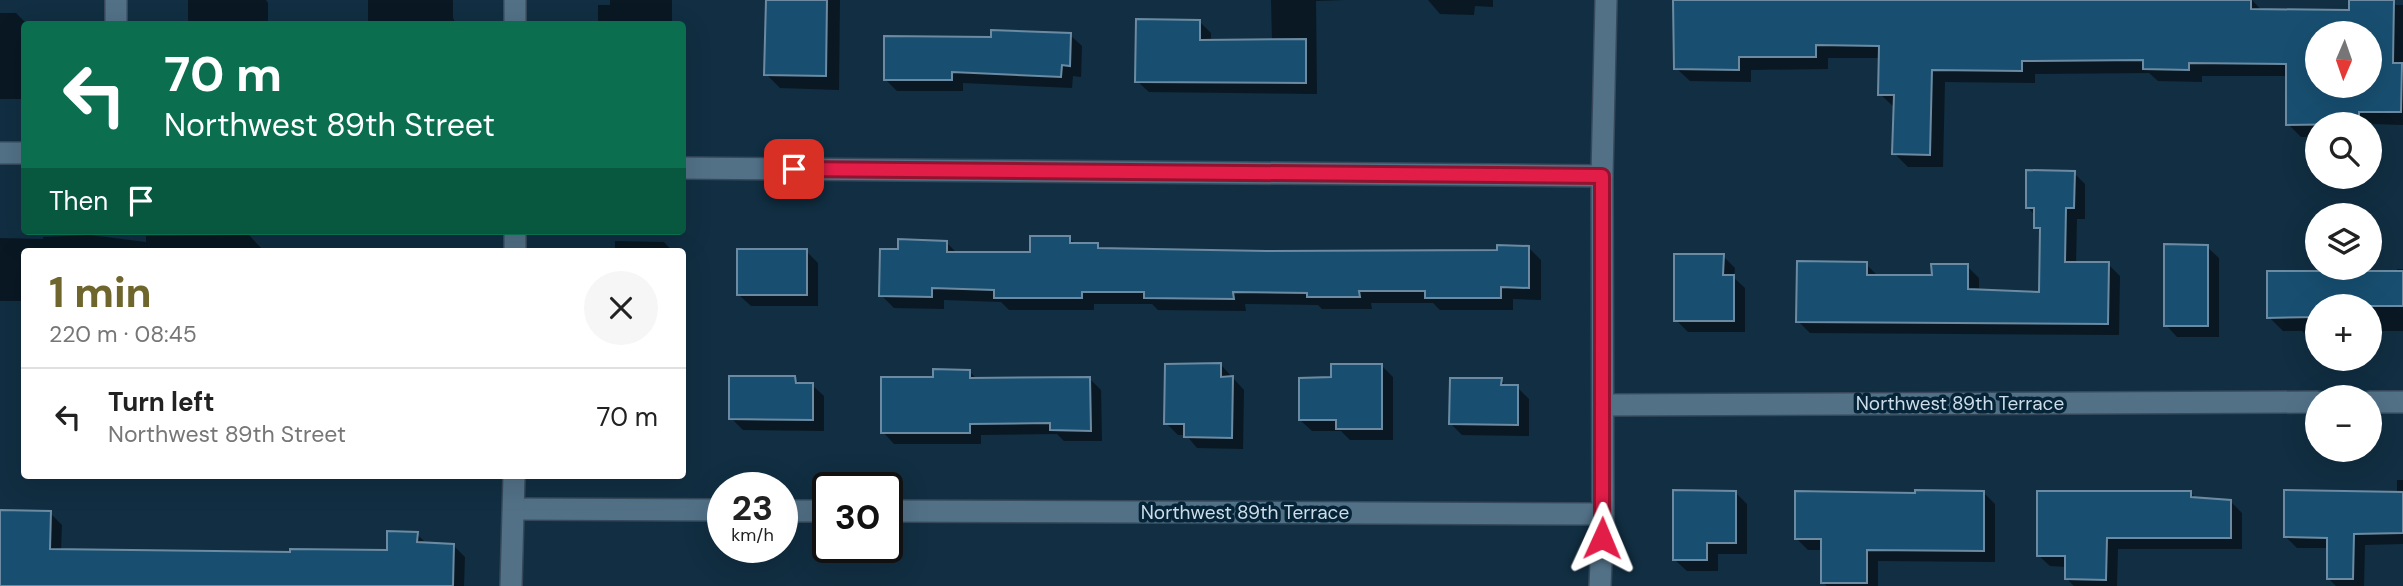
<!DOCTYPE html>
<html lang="en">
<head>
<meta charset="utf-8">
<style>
	:root { --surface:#fff; --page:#f6f6f6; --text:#222; --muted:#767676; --line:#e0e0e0; --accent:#6e662c }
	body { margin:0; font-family:"DM Sans",sans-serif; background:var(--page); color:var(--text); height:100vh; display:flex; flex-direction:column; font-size:26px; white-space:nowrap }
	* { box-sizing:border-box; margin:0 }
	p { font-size:23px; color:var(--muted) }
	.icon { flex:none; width:38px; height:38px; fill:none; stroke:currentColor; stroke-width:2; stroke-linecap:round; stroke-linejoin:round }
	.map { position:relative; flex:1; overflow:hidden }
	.side { position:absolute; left:21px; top:248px; width:665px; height:231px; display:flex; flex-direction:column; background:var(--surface); border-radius:7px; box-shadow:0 7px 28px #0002 }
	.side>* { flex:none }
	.guide { position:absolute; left:21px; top:21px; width:665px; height:214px; border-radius:7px; box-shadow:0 7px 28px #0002; background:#0b6e4f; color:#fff; overflow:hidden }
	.needle { width:46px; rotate:182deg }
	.tools { position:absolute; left:2305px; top:21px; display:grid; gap:14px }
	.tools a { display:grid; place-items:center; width:77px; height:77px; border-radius:50%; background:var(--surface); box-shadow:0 7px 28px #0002; font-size:35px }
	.speed { position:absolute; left:707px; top:472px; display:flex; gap:14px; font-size:35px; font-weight:700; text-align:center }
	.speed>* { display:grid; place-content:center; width:91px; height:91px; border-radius:50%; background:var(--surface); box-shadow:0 7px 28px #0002; line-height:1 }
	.speed small { font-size:18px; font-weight:400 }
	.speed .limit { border:4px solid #111; border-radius:10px; background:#fff; color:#111 }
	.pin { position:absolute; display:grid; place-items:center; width:60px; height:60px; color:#fff; margin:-30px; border-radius:14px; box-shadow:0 4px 10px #0006 }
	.me { position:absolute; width:77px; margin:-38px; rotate:1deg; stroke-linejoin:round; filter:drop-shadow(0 0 5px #0008) }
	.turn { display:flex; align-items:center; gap:24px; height:147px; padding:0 28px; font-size:32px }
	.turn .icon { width:91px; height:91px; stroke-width:2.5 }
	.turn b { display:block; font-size:49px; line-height:60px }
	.then { display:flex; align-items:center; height:66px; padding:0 28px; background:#0003; gap:14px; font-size:26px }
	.round { display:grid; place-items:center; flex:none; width:74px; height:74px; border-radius:37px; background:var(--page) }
	.head { display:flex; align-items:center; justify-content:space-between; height:119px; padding:0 28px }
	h1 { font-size:42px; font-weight:800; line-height:52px; color:var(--accent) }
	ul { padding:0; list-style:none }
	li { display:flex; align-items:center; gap:21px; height:98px; padding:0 28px; border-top:2px solid var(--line) }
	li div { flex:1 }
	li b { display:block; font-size:26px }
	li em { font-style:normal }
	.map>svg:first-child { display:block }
	.shadow { fill:#0007; fill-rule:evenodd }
	.building { fill:#184f71; stroke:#6c8ba2; stroke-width:2; fill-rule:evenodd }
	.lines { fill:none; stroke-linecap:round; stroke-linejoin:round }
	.street-casing { stroke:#35495a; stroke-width:24 }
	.street { stroke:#527187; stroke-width:21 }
	.route-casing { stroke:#92132f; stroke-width:18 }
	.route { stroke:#e11d48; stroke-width:12 }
	.labels { text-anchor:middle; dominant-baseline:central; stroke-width:7; stroke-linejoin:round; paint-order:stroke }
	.street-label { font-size:19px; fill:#ccdce9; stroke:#062437 }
</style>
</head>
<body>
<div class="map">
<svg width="2403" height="586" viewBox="0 0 2403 586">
	<rect width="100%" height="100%" fill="#112e42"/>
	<!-- shadow -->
	<g class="shadow">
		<polygon points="188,0 266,0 268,3 268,24 188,24"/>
		<polygon points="368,0 453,0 453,18 456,24 368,24"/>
		<polygon points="610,0 672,0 672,24 598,24 598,5 610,5"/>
		<polygon points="768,0 840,0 839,90 780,88 766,74"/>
		<polygon points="1271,0 1345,0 1316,1 1317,94 1149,92 1137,81 1200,22 1211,33 1211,41 1272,41"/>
		<polygon points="1428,0 1493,0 1493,7 1475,6 1474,15 1440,14"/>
		<path d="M 1675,0 L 2252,0 L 2262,11 L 2351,11 L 2393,2 L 2396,5 L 2403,5 L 2403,125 L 2372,124 L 2372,137 L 2370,137 L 2370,124 L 2317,124 L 2317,137 L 2301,137 L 2288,124 L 2288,76 L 2202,76 L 2202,82 L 2158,81 L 2149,73 L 2035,74 L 2035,83 L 1945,82 L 1943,167 L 1908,167 L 1894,153 L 1895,108 L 1880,94 L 1880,58 L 1828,58 L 1828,69 L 1751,70 L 1751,82 L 1690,81 L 1676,68 ZM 2317,33 L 2370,33 L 2370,86 L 2317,86 Z"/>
		<polygon points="0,13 16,13 27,24 24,24 24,99 0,99"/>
		<polygon points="1070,35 1082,46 1081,77 1073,76 1072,88 963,83 963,91 897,91 885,79 993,39"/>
		<polygon points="2074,173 2085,184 2085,219 2077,219 2076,264 2108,264 2120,276 2119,335 1810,333 1798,321 1866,264 1879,277 1933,277 1967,266 1979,278 1979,291 2040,293 2041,232 2036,227 2036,216 2027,207"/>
		<polygon points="90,235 146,242 146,236 249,235 262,249 262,252 24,252 24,301 0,301 0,238 43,239 43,237"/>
		<polygon points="1069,238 1077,245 1097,245 1102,250 1267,253 1499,252 1528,247 1541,260 1541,300 1513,299 1513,310 1440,310 1433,303 1371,303 1372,309 1322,309 1318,305 1245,304 1246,311 1158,310 1152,304 1094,304 1094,310 1009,310 1001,302 944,300 944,309 894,308 881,295 900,251 946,242 958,254 1031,254"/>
		<polygon points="615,241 664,242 673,252 580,252 580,249 615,249"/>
		<polygon points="2207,247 2219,258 2219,337 2177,337 2166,325"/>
		<polygon points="414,250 448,251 449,252 414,252"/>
		<polygon points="806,251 818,263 818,306 751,306 739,295"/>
		<polygon points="1723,256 1735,268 1734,278 1745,288 1745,332 1688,332 1676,320"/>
		<polygon points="2397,269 2403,269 2403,331 2370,331 2370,306 2317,306 2317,341 2312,341 2302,331 2283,331 2269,317 2397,272"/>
		<polygon points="1221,365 1244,390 1243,449 1197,448 1186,435 1178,435 1166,423"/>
		<polygon points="1382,366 1393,377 1393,440 1350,440 1341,431 1312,431 1300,420 1333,379"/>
		<polygon points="969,371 978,380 1090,379 1101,390 1102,441 1064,441 1057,434 981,435 981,444 894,444 883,432"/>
		<polygon points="795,378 801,385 812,385 824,396 824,431 743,430 731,418"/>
		<polygon points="1501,380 1507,387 1517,387 1529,399 1529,436 1462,435 1451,424"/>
		<polygon points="2397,480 2403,480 2403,544 2365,545 2364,586 2336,586 2328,578 2329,548 2297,548 2285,536 2397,493"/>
		<polygon points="1735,492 1747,504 1747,554 1718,554 1718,571 1687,571 1675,560"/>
		<polygon points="2190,492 2197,499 2230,501 2242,513 2242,549 2118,549 2117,586 2074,586 2067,579 2067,567 2050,566 2038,555"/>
		<polygon points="1984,493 1995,504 1995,562 1878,561 1878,586 1827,586 1822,582 1823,550 1808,550 1796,538 1916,495"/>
		<polygon points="50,513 62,525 61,551 292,554 389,552 417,534 427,544 453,545 465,557 464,586 0,586 0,537"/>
	</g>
	<!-- building -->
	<g class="building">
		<polygon points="766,0 827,0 826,76 764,75"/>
		<path d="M 1673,0 L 2251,0 L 2251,9 L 2349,10 L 2349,0 L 2394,0 L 2393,63 L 2402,63 L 2401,112 L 2359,112 L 2359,124 L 2286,125 L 2286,64 L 2189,63 L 2189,70 L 2143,69 L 2143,60 L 2022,61 L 2022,71 L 1932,70 L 1930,155 L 1892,154 L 1894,95 L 1878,95 L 1879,46 L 1816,45 L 1816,57 L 1739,57 L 1739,70 L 1674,69 ZM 2317,33 L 2370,33 L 2370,86 L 2317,86 Z"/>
		<polygon points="1136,19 1200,20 1200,40 1306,39 1306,83 1135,82"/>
		<polygon points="991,30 1071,33 1070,66 1062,65 1061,77 952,72 952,80 884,80 884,36 991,37"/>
		<polygon points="2026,170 2075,171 2074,208 2066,208 2065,262 2109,262 2108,324 1796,322 1797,261 1867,262 1867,275 1932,275 1931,264 1968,264 1968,289 2039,292 2040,228 2034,228 2034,208 2026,208"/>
		<polygon points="1030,236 1070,236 1070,243 1098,243 1098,248 1267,251 1497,250 1497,245 1529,246 1529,288 1501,287 1501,298 1425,298 1425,291 1359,291 1360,297 1307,297 1307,293 1233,292 1234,299 1144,298 1144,292 1082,292 1082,298 994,298 994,290 932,288 932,297 879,296 880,249 898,249 898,239 947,241 947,252 1030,252"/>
		<polygon points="2164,244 2208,245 2208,326 2164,326"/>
		<rect x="737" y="249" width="70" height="46"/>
		<polygon points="1674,254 1724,254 1723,275 1734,275 1734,321 1674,321"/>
		<polygon points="2267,271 2403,271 2403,306 2317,306 2317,317 2267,318"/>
		<polygon points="1221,363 1221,377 1233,376 1232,438 1184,437 1184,424 1164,424 1165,364"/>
		<polygon points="1331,364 1382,364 1382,429 1336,429 1336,420 1299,420 1299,378 1331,377"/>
		<polygon points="933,369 970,370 970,378 1090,377 1091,431 1050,430 1050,423 970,424 970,433 881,433 881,377 933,377"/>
		<polygon points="729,376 795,376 796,383 813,383 813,420 729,419"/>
		<polygon points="1450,378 1502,378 1501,385 1518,385 1518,425 1449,424"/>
		<polygon points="1673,490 1736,491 1736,543 1707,543 1707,560 1673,560"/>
		<polygon points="1915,490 1984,491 1984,551 1867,550 1867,583 1821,583 1821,539 1795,539 1795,491 1915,493"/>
		<polygon points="2284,490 2403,492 2403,533 2354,534 2353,579 2327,579 2327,538 2284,537"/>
		<polygon points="2037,491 2191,491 2191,497 2231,500 2231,538 2107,538 2106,580 2065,579 2065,556 2037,556"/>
		<polygon points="0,510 51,511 50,549 290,552 290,549 387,550 387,531 418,532 417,542 454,544 453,586 0,586"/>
	</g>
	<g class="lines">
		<defs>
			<g id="street">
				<polyline points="116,24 116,0"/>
				<polyline points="515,24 515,0"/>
				<polyline points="0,153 24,153"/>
				<polyline points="682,168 1602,176"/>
				<polyline points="515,252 515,231"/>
				<polyline points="2370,402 2403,402"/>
				<polyline points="1603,405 2317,402"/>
				<polyline points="514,509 723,510"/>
				<polyline points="782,511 828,511"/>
				<polyline points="887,511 1603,514"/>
				<polyline points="511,586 514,476"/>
				<polyline points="1600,586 1603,514 1602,176 1606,0"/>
			</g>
		</defs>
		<!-- street casing -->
		<use href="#street" class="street-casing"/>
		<!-- street -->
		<use href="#street" class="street"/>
	</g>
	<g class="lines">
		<defs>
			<polyline id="route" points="794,169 1602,176 1602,538"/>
		</defs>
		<!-- route casing -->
		<use href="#route" class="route-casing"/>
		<!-- route -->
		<use href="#route" class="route"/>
	</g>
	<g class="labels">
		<!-- street labels -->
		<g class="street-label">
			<text x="1960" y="403">Northwest 89th Terrace</text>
			<text x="1245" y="512">Northwest 89th Terrace</text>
		</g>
	</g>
</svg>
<div class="tools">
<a><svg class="needle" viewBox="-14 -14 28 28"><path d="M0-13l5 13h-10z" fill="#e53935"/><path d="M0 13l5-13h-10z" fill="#767676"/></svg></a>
<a><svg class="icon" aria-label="search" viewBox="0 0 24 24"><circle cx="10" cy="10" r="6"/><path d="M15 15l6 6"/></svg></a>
<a><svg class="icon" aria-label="layers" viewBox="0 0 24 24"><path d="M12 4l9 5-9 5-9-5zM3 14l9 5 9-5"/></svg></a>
<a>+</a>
<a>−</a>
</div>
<div class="speed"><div>23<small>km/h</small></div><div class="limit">30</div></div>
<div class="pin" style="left:794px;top:169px;background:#d93025"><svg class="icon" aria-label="arrive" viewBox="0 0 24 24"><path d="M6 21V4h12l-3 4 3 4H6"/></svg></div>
<svg class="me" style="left:1602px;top:538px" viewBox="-20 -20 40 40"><path d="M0-17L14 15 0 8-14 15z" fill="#e11d48" stroke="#fff" stroke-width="4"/></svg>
<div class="guide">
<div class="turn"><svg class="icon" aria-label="left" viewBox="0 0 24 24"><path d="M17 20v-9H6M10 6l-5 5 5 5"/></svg><div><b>70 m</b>Northwest 89th Street</div></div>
<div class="then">Then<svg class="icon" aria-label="arrive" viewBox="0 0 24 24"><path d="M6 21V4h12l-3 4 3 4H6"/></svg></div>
</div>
<section class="side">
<div class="head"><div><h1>1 min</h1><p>220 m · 08:45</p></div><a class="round"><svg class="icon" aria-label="close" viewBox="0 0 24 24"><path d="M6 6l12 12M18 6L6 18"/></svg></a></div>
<ul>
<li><svg class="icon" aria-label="left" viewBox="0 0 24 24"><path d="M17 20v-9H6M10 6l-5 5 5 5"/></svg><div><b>Turn left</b><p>Northwest 89th Street</p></div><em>70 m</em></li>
</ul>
</section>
</div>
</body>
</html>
